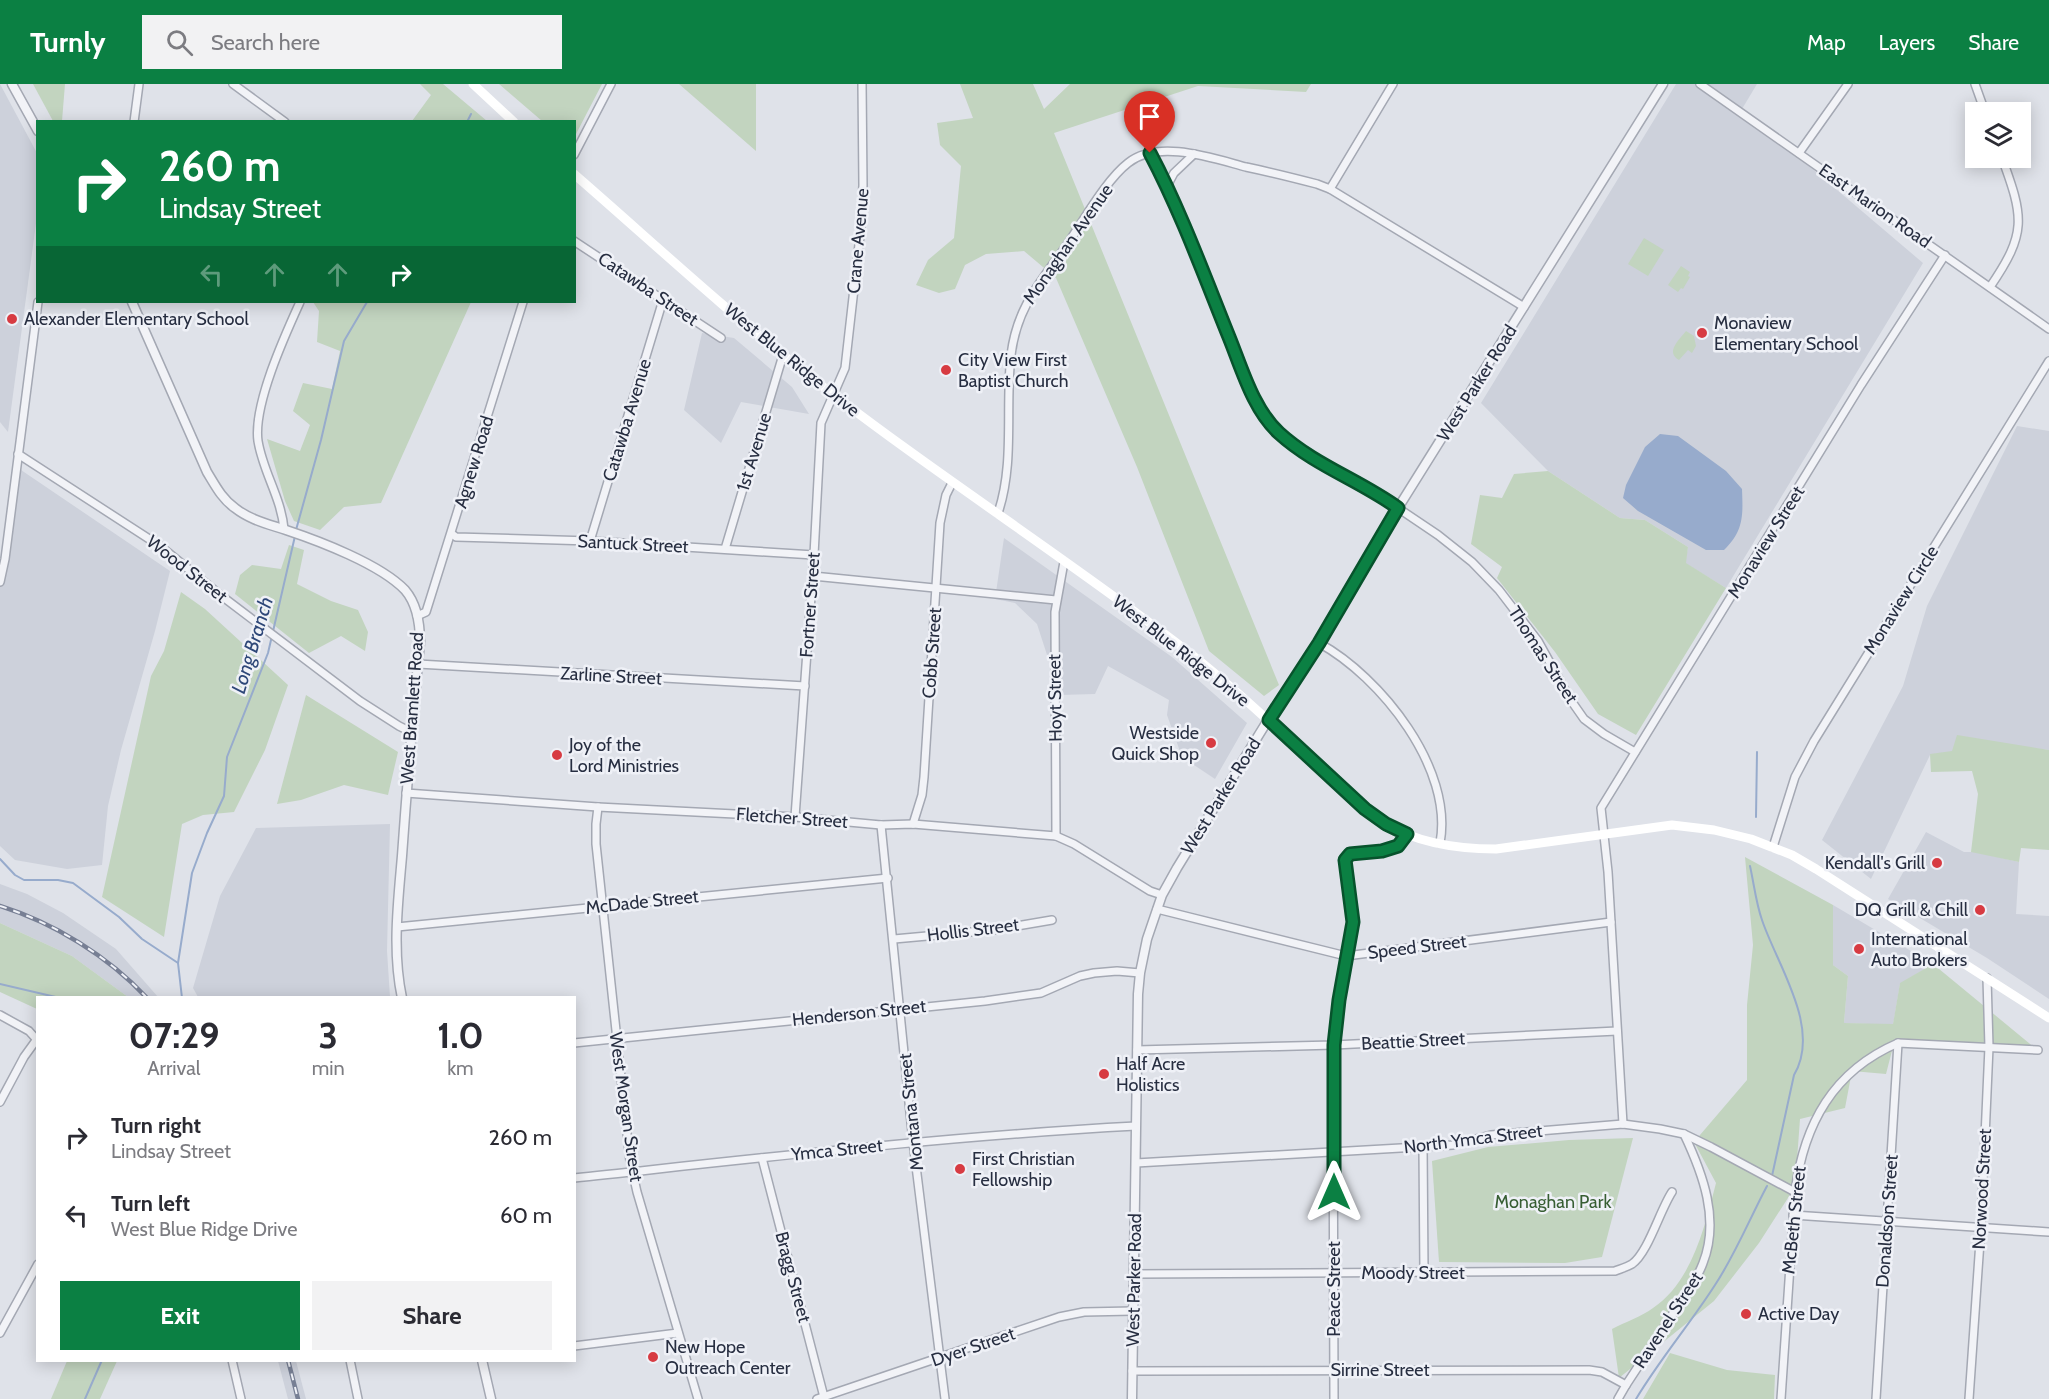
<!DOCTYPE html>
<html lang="en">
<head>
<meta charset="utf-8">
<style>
	:root { --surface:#fff; --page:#f2f2f3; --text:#2b2b33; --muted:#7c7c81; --accent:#0b8043 }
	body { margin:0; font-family:Cabin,sans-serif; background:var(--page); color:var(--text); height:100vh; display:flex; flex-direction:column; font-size:22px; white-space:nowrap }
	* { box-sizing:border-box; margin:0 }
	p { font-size:20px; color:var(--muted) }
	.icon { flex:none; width:33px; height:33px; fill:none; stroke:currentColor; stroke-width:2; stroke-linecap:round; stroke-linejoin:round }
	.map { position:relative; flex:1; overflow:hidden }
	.panel { position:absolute; left:36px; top:912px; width:540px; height:366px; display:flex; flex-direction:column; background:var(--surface); border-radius:0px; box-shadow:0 3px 15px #0003 }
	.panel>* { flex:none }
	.top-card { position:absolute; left:36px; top:36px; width:540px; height:183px; border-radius:0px; box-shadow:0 3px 15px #0003; background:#0b8043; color:#fff; overflow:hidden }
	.fabs { position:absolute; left:1965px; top:18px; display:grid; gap:12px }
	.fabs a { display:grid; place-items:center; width:66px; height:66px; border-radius:0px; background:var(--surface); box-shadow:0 3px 15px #0003; font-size:30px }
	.pin { position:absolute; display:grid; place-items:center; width:51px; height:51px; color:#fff; margin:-62px -26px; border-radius:50% 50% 50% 0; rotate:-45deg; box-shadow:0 0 6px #0007 }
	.pin .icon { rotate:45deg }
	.me { position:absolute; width:66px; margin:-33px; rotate:0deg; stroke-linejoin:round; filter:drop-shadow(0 0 4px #0008) }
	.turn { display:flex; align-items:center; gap:21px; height:126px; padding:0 24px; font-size:27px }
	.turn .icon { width:78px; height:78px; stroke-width:2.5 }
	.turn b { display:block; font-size:42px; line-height:51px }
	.lanes { display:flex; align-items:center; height:57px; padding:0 24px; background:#0003; justify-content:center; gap:30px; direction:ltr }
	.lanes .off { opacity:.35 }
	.eta { display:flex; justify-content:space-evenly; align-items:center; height:102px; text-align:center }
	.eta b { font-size:36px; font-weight:700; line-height:42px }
	.button { display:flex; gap:12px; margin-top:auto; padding:12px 24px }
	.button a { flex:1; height:69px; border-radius:0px; background:var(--accent); color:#fff; font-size:24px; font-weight:700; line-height:69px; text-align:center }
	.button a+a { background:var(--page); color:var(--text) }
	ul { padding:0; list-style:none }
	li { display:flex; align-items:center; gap:18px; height:78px; padding:0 24px }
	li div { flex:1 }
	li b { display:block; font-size:22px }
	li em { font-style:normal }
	header { display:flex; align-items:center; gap:36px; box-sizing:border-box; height:84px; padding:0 30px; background:var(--accent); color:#fff }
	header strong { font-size:28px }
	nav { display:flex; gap:33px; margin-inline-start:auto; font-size:21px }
	.search { width:420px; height:54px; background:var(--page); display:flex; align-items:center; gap:15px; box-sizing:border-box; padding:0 21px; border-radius:0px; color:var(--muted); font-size:22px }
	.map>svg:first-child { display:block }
	.built { fill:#cdd1db }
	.green { fill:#c2d4bf }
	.water { fill:#97abcc }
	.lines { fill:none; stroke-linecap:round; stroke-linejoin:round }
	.stream { stroke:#97abcc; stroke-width:2 }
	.minor-casing { stroke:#a4a8b3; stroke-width:10 }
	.tertiary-casing { stroke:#a4a8b3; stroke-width:11 }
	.minor { stroke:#f2f3f7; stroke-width:7 }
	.tertiary { stroke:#f2f3f7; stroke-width:8 }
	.secondary { stroke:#fff; stroke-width:9 }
	.rail-casing { stroke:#777f94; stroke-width:4.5 }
	.rail { stroke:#eff1f7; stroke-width:2; stroke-dasharray:7; stroke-linecap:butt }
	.route-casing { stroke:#07532c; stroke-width:15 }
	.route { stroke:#0b8043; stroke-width:10 }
	.poi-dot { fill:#d73b42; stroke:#eff1f7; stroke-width:2 }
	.labels { text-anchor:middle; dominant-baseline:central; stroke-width:5; stroke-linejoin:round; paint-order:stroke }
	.street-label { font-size:18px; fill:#272e41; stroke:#eff1f7 }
	.poi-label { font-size:18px; fill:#272e41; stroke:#eff1f7; text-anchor:start }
	.park-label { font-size:18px; fill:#375e33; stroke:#eff1f7 }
	.water-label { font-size:20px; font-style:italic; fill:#2e4778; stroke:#eff1f7 }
</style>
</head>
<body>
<header>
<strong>Turnly</strong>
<div class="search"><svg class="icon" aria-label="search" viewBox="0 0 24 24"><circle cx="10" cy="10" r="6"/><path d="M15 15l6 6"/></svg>Search here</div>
<nav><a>Map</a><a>Layers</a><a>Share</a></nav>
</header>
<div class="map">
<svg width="2049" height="1315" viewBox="0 0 2049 1315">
	<rect width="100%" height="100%" fill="#dfe2e9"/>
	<!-- built -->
	<g class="built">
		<polygon points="0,0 38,71 37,132 8,348 0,338"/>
		<polygon points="1676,0 1757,0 1742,25 1923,179 1726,504 1685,479 1688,463 1645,436 1620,434 1548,387 1481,319"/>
		<polygon points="702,249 734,254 792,303 809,330 741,318 721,359 684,326"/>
		<polygon points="2017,342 2049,347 2049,666 2032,664 1952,668 1930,671 1871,795 1822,756 1903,602 1927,522"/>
		<polygon points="21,386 170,487 155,547 121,666 108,722 102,781 67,785 15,776 0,762 0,496"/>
		<polygon points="1004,454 1172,573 1247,639 1215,695 1182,673 1167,631 1169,616 1108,582 1095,610 1060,611 1037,540 1015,519 995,515"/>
		<polygon points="390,740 387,867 390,913 198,913 193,904 220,812 256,744"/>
		<polygon points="1926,748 1964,768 1976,768 2019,778 2016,830 2049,832 2049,915 1987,874 1888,815"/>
		<polygon points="0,800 27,810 63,829 116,865 158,913 128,913 72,872 0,839"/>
		<polygon points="1833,821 1933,880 1900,900 1893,941 1844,939 1848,892 1833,881"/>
		<polygon points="278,1277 296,1277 306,1315 288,1315"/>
	</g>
	<!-- green -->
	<g class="green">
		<polygon points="33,0 65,0 62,37 53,37"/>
		<polygon points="420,0 443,0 487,37 412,37 431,11"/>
		<polygon points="499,0 602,0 575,52 574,38 542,37"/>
		<polygon points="679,0 756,0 756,67"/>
		<polygon points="960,0 1033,0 1044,25 1070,0 1311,0 1306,8 1198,2 1054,49 1279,601 1264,612 1209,567 1137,383 1056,194 1024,167 986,170 965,181 955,205 939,209 916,201 928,176 954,154 961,82 940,61 937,39 973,34"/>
		<polygon points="1644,154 1664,166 1648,192 1628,180"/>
		<polygon points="1681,182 1690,188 1688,192 1690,193 1683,205 1681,204 1678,208 1668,201"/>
		<polygon points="313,218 471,218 381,419 344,423 320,446 294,437 285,417 267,355 300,367 310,341 293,327 303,299 332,305 340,267 317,258 319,227"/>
		<path d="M 1686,247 L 1694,252 L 1696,262 L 1692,269 L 1688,266 L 1679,276 C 1665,268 1679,256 1686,247 Z"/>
		<polygon points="1548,387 1620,434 1645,436 1688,463 1686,479 1726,504 1636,651 1598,630 1555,568 1497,494 1502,483 1471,460 1480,411 1502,414 1514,390"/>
		<polygon points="289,461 304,466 297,500 331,517 358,526 368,548 365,567 341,552 309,569 235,510 240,491 252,481 281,485"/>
		<polygon points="181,508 205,525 288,601 265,666 234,728 203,731 182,740 164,853 102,813 151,592 164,567"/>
		<polygon points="306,611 398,668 388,711 344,701 301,716 277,720"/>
		<polygon points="1957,651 2049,666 2049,766 2021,764 2019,778 1971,768 1978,710 1972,687 1931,688 1930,670 1952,667"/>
		<path d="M 1745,773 L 1833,821 L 1833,881 L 1848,892 L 1844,939 L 1893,940 L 1900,899 L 1933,880 L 2035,964 L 1895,955 L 1886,990 L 1852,987 L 1845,1024 L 1800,1035 L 1795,1103 L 1759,1159 L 1714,1217 L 1619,1294 L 1612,1245 C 1625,1238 1641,1233 1653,1224 C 1692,1198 1705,1142 1716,1099 L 1694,1058 L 1747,996 L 1747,921 L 1753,861 Z"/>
		<polygon points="0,839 72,872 128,913 38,914 37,925 0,908"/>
		<polygon points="1633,1054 1602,1173 1565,1179 1439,1178 1432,1077 1488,1063 1569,1056"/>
		<polygon points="1670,1269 1727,1286 1775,1291 1774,1315 1643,1315"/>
		<polygon points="67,1277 117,1277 100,1315 51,1315"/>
	</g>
	<!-- water -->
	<path class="water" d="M 1660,350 L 1678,352 L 1726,387 L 1742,405 C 1743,431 1744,447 1724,466 L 1706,466 L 1638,427 L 1623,414 L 1626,401 L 1645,363 Z"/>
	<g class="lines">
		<!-- stream -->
		<g class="stream">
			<polyline points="467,38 471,30"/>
			<polyline points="296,446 321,356 344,257 367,218"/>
			<polyline points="1756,733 1757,668"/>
			<polyline points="0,775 15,791 24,796 58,796 73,799 119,833 142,855 178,879"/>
			<path d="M 1750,782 C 1754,800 1756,819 1762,836 C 1777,881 1822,944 1794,991 L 1772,1092"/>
			<polyline points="0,900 60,914"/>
			<polyline points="182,914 178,879 192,789 207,749 224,712 227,673 268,569 295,452"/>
			<polyline points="85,1315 102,1276"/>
			<path d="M 1636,1315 C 1660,1275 1690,1240 1715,1201 C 1735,1171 1750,1134 1767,1102"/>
		</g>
		<defs>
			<g id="minor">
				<polyline points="233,0 285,38"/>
				<polyline points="1700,0 2049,245"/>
				<polyline points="1975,0 1985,28"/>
				<polyline points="134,38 139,0"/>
				<polyline points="1150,69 1167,102"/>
				<polyline points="1799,69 1848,0"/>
				<polyline points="1194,70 1174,89 1167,102 1257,320 1271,341 1301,366 1389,418 1438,451 1472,478 1499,506 1538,557 1570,615 1584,635 1604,650 1635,668"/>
				<polyline points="574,71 611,0"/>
				<polyline points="1330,105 1393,0"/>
				<polyline points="574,157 721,254"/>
				<path d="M 1990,203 C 2027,149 2024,134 2002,74"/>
				<polyline points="18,370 160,462 219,510 360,617 399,642 411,648"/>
				<path d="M 998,429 C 1015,379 1005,323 1011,271 C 1017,222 1041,198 1068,159 C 1084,136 1106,96 1128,79 C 1158,55 1212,74 1246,83 C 1270,88 1294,94 1317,100 L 1330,105 L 1524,223"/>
				<path d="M 284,445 C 281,413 263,388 258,357 C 253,321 285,251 300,218"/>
				<polyline points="452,450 456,453 590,457 814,471"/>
				<polyline points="590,457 663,216"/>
				<polyline points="725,465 783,271"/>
				<polyline points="813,492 1056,516"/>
				<polyline points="0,498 5,475 38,218"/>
				<polyline points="417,532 426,528 523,218"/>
				<path d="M 1319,559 C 1381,593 1454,685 1440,759"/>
				<polyline points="418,580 805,602"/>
				<polyline points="406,709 598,723 795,733 881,741 913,740 1056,752 1074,760 1150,807 1162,811"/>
				<polyline points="598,723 596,740 596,760 630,1077 637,1108 698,1315"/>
				<polyline points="795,733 814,471 821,339 845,284 861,143 863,101 862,0"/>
				<polyline points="913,740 922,711 924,693 940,439 946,411 952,399"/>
				<polyline points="881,741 913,1058 945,1315"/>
				<polyline points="1056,752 1055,528 1064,478"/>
				<polyline points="1773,763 1795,693 1814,657 2049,277"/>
				<polyline points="1157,825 1346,872 1611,838"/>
				<polyline points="397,843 888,794"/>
				<polyline points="894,855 993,846 1052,836"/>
				<polyline points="0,931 29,947 38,957"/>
				<polyline points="574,959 985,917 1041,909 1080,892 1094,889 1117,887 1140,889"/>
				<polyline points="1137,966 1334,961 1617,947"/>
				<polyline points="0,1018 24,973 37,955"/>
				<polyline points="1623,1040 1608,788 1601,724 1861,301 1945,171"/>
				<polyline points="1423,1062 1424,1188"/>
				<polyline points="762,1074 824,1313"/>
				<polyline points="1136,1079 1453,1061 1491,1051 1623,1040 1660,1045 1684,1050 1711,1063 1795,1108"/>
				<path d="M 574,1094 C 761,1074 948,1052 1136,1042"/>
				<polyline points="1793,1131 2049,1148"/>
				<path d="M 1134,1190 L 1615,1187 C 1620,1185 1627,1183 1632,1180 C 1648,1169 1660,1126 1672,1108"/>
				<polyline points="0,1249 38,1180"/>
				<polyline points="574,1262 678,1249"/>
				<polyline points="232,1276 241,1315"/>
				<polyline points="350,1276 358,1315"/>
				<polyline points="1132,1287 1589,1286 1602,1288 1626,1301"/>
				<polyline points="817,1315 1059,1233 1084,1228 1133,1227"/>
				<polyline points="1334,1315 1333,980 1339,916 1353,838 1345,776 1350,770 1391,765 1399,762 1407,750"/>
				<path d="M 1618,1315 L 1626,1301 C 1641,1278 1657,1254 1672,1231 C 1683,1215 1696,1198 1703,1179 C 1720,1136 1703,1090 1684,1050"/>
				<path d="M 1781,1315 L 1795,1108 C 1804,1040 1833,987 1898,959 L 2038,966"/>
				<polyline points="1876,1315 1898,959"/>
				<polyline points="1969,1315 1981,1143 1989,963 1987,894"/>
			</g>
			<g id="tertiary">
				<polyline points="12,0 38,47"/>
				<path d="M 132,218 L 207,388 C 215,401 222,415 235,424 C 250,436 268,440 286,446 C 319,457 380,480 405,506 C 417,520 420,540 420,558 C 413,630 407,701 402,772 C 398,819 392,867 402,914"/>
				<polyline points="482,1276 491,1315"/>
				<polyline points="1132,1315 1138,910 1140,889 1147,855 1162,811 1177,784 1279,618 1319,559 1398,424 1663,0"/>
			</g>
		</defs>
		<!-- minor casing -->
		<use href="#minor" class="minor-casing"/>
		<!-- tertiary casing -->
		<use href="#tertiary" class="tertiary-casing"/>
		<!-- minor -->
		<use href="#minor" class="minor"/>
		<!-- tertiary -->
		<use href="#tertiary" class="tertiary"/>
		<!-- secondary -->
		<g class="secondary">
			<polyline points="473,0 514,38"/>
			<path d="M 574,90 C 650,156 724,225 803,287 C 923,382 1052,464 1174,557 C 1217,589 1257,626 1297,663 C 1325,689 1351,719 1384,739 C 1417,759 1458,765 1496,765 L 1672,741 L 1714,746 L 1751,755 L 1792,771 L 1816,785 L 2049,934"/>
		</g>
		<defs>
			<g id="rail">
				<path d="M 0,822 C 54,839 108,872 147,914"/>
				<polyline points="288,1276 298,1315"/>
			</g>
		</defs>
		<!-- rail casing -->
		<use href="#rail" class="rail-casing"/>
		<!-- rail -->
		<use href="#rail" class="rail"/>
	</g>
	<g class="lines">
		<defs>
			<path id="route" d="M 1150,69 C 1181,128 1204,191 1229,253 C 1242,285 1253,325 1279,349 C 1314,381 1361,397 1398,424 L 1319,559 L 1269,636 L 1365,725 L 1386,740 L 1407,750 L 1398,762 L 1382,767 L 1350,770 L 1345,776 L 1353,838 L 1339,916 L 1334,961 L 1334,1108"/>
		</defs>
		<!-- route casing -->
		<use href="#route" class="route-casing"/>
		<!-- route -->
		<use href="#route" class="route"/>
	</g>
	<!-- markers -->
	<g class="poi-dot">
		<circle cx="12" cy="235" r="6"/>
		<circle cx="1702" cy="249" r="6"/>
		<circle cx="946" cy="286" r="6"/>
		<circle cx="1211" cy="659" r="6"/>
		<circle cx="557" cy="671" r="6"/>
		<circle cx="1937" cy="779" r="6"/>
		<circle cx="1980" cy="826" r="6"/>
		<circle cx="1859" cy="865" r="6"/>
		<circle cx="1104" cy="990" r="6"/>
		<circle cx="960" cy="1085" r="6"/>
		<circle cx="1746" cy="1230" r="6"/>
		<circle cx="653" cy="1273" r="6"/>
	</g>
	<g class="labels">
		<!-- street labels -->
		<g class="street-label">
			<text transform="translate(1875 122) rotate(35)">East Marion Road</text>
			<text transform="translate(858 157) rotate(-85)">Crane Avenue</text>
			<text transform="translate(1068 160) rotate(-55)">Monaghan Avenue</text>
			<text transform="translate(648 205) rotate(34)">Catawba Street</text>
			<text transform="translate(792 276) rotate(39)">West Blue Ridge Drive</text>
			<text transform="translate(1477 299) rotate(-58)">West Parker Road</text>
			<text transform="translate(627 336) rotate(-73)">Catawba Avenue</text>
			<text transform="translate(754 368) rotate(-73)">1st Avenue</text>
			<text transform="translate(474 378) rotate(-73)">Agnew Road</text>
			<text transform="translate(1766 458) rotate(-58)">Monaview Street</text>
			<text transform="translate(633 460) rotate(3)">Santuck Street</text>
			<text transform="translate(187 485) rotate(38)">Wood Street</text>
			<text transform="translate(1901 516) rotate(-58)">Monaview Circle</text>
			<text transform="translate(810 521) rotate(-86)">Fortner Street</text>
			<text transform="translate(1181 567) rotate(38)">West Blue Ridge Drive</text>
			<text transform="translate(932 569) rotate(-86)">Cobb Street</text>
			<text transform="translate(1543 571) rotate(57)">Thomas Street</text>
			<text transform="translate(611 592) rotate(3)">Zarline Street</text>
			<text transform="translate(1055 614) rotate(-91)">Hoyt Street</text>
			<text transform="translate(412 624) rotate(-86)">West Bramlett Road</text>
			<text transform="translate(1221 712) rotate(-58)">West Parker Road</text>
			<text transform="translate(792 734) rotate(4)">Fletcher Street</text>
			<text transform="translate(642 818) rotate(-6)">McDade Street</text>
			<text transform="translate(973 846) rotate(-7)">Hollis Street</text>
			<text transform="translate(1417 863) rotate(-7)">Speed Street</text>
			<text transform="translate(859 929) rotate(-6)">Henderson Street</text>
			<text transform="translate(1413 957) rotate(-3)">Beattie Street</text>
			<text transform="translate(626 1023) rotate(82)">West Morgan Street</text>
			<text transform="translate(911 1028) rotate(-96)">Montana Street</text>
			<text transform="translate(1473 1055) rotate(-7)">North Ymca Street</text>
			<text transform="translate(837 1066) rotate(-6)">Ymca Street</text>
			<text transform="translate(1982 1105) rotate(-87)">Norwood Street</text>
			<text transform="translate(1794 1136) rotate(-84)">McBeth Street</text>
			<text transform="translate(1887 1137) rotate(-86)">Donaldson Street</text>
			<text x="1413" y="1189">Moody Street</text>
			<text transform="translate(793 1193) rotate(75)">Bragg Street</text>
			<text transform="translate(1134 1196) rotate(-89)">West Parker Road</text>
			<text transform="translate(1334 1205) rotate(-90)">Peace Street</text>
			<text transform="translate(1668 1236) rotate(-57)">Ravenel Street</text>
			<text transform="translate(973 1263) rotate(-19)">Dyer Street</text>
			<text x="1380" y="1286">Sirrine Street</text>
		</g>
		<!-- poi labels -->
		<g class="poi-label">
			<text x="24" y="235">Alexander Elementary School</text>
			<text x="1714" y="239">Monaview<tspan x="1714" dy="21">Elementary School</tspan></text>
			<text x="958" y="276">City View First<tspan x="958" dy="21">Baptist Church</tspan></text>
			<text x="1199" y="649" text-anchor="end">Westside<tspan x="1199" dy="21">Quick Shop</tspan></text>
			<text x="569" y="661">Joy of the<tspan x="569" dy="21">Lord Ministries</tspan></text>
			<text x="1925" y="779" text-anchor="end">Kendall's Grill</text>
			<text x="1968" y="826" text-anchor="end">DQ Grill &amp; Chill</text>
			<text x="1871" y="855">International<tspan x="1871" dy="21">Auto Brokers</tspan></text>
			<text x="1116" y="980">Half Acre<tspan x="1116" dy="21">Holistics</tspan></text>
			<text x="972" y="1075">First Christian<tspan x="972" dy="21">Fellowship</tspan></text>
			<text x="1758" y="1230">Active Day</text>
			<text x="665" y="1263">New Hope<tspan x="665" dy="21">Outreach Center</tspan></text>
		</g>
		<!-- park labels -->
		<g class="park-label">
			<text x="1553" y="1118">Monaghan Park</text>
		</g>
		<!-- water labels -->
		<g class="water-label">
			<text transform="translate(252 561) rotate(-73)">Long Branch</text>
		</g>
	</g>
</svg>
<div class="fabs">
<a><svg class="icon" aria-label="layers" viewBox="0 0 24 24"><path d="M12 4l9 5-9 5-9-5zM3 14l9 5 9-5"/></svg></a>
</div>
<div class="pin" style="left:1150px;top:69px;background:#d93025"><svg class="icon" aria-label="arrive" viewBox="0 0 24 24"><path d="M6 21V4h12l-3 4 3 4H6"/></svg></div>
<svg class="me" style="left:1334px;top:1108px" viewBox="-20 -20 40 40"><path d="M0-17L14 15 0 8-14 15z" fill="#0b8043" stroke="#fff" stroke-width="4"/></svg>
<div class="top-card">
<div class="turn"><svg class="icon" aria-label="right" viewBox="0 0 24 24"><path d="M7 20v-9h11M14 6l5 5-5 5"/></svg><div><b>260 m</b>Lindsay Street</div></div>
<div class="lanes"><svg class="icon off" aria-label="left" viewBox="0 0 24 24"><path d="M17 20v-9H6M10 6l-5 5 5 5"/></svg><svg class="icon off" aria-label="ahead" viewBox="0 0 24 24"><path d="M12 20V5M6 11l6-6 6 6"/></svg><svg class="icon off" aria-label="ahead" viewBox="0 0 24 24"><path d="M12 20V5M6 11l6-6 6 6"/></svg><svg class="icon" aria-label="right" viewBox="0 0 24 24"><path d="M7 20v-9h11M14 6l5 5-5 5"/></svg></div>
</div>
<section class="panel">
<div class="eta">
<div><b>07:29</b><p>Arrival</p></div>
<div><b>3</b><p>min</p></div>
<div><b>1.0</b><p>km</p></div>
</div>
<ul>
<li><svg class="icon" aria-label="right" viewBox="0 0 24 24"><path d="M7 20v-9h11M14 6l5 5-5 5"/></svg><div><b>Turn right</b><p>Lindsay Street</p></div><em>260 m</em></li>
<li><svg class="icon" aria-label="left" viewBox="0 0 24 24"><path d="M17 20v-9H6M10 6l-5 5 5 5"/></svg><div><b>Turn left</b><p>West Blue Ridge Drive</p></div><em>60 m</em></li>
</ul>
<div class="button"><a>Exit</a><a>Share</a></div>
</section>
</div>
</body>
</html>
